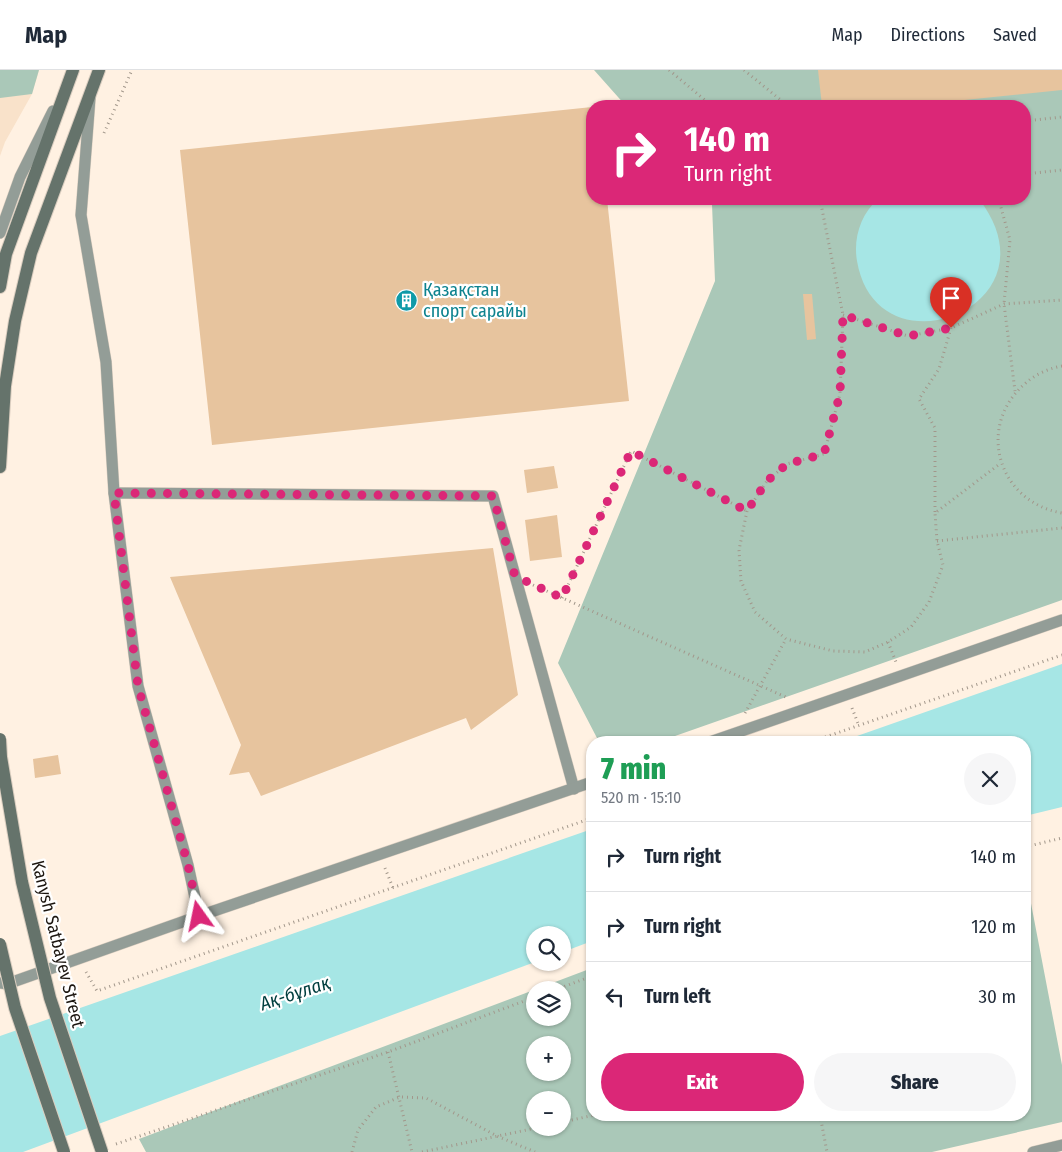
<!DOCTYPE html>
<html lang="en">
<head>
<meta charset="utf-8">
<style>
	:root { --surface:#fff; --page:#f6f6f7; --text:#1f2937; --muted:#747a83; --line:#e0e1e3; --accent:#db2777 }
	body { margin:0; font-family:"Fira Sans Condensed",sans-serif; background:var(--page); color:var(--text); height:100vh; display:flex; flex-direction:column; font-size:19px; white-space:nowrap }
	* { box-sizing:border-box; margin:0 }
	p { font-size:16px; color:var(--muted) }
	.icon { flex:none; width:28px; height:28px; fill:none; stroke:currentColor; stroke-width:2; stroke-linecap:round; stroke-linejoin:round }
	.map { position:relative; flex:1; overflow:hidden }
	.panel { position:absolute; left:586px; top:666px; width:445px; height:385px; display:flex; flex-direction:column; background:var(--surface); border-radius:20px; box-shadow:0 1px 4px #0004 }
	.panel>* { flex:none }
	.top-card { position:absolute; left:586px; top:30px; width:445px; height:105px; border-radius:20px; box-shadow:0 1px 4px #0004; background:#db2777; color:#fff; overflow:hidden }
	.fabs { position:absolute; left:526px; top:856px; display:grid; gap:10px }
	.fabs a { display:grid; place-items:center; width:45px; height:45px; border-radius:50%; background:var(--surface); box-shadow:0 1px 4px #0004; font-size:25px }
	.pin { position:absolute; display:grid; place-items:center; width:42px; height:42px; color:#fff; margin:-51px -21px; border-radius:50% 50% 50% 0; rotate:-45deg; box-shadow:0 0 5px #0007 }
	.pin .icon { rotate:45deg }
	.me { position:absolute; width:55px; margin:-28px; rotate:348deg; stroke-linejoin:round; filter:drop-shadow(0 0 4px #0008) }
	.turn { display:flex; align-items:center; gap:18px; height:105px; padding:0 15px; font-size:22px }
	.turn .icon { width:65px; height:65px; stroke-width:2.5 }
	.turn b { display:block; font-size:35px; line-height:42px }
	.round { display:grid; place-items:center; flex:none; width:52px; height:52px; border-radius:26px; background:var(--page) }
	.overview { display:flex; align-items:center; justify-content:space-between; height:85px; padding:0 15px }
	h1 { font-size:30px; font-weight:800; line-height:38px; color:#1e9e55 }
	.button { display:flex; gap:10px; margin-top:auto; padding:10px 15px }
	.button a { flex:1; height:58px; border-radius:30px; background:var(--accent); color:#fff; font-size:20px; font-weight:800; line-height:58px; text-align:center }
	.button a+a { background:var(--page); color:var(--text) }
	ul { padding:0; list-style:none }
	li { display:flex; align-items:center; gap:15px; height:70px; padding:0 15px; border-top:1px solid var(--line) }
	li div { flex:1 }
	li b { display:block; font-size:19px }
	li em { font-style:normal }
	header { display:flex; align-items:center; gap:30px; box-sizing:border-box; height:70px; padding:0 25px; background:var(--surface); border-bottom:1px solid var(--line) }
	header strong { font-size:24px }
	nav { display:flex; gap:28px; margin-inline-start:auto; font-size:18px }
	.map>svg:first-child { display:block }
	.built { fill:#f9e2ca }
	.green { fill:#aac8b8; fill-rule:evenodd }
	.water { fill:#a6e6e5 }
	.building { fill:#e7c49e }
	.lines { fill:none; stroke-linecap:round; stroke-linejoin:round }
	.lane-casing { stroke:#dbcec0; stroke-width:12 }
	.secondary-casing { stroke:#dbcec0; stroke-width:14 }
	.path { stroke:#a2978b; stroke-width:3; stroke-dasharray:1 4; stroke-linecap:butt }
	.lane { stroke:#939d97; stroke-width:11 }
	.secondary { stroke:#65736b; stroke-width:12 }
	.secondary-bridge-casing { stroke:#dbcec0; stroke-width:14; stroke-linecap:butt }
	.secondary-bridge { stroke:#65736b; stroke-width:12 }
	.route { stroke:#db2777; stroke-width:9; stroke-dasharray:0 16.2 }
	.labels { text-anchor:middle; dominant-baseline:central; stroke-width:4.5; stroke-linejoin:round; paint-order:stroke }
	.culture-label { font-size:18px; fill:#0d838f; stroke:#fff; text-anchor:start }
	.street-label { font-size:18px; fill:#1b150f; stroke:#fff }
	.water-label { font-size:19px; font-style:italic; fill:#003e3e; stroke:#fff }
</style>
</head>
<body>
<header>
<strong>Map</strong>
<nav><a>Map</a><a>Directions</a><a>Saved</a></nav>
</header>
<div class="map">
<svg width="1062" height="1082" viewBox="0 0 1062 1082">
	<rect width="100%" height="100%" fill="#fff1e2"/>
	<!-- built -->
	<polygon class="built" points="0,0 39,0 32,24 5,72 0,86"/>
	<!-- green -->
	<g class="green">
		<polygon points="0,0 39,0 32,24 0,28"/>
		<polygon points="594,0 1062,0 1062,530 658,672 605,672 597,668 558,593 715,211 712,134 708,129 1025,129 1025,36 626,36"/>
		<path d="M 1029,823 L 1062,995 L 1062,1052 L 932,1082 L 146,1082 L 139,1069 L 592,898 L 592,1045 L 1025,1045 L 1025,824 ZM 535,920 L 562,920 L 562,948 L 535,948 ZM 535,975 L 562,975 L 562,1002 L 535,1002 ZM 535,1030 L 562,1030 L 562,1058 L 535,1058 Z"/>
	</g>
	<!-- water -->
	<g class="water">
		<path d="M 878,129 L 979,129 C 1062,237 877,308 857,191 C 853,168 861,144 878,129 Z"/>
		<polygon points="1062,594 1062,737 1025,746 1025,672 840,672"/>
		<polygon points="592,759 592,871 563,882 562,865 535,865 535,892 23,1082 0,1082 0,966"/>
	</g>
	<!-- building -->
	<g class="building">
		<polygon points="818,0 1062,0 1062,20 906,36 822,36"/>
		<polygon points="592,37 592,129 607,129 629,331 212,375 180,80"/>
		<polygon points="803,224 812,224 816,269 807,270"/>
		<polygon points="554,396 558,418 527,423 524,400"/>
		<polygon points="557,445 562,487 530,491 525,450"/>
		<polygon points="493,478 518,625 471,660 466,648 261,726 249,702 229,705 241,675 170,507"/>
		<polygon points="58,685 61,704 35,708 33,689"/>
		<polygon points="1025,950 1028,953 1030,965 1025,971"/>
	</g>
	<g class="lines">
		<defs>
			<g id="lane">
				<polyline points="0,163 20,107 53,41"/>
				<polyline points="114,423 493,426 574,719"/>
				<polyline points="710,672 1062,550"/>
				<polyline points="199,846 592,712"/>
				<polyline points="0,913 7,914 199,846 188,795 138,616 114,423 106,292 81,145 90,28"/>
				<polyline points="1033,1082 1062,1075"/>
			</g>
			<g id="secondary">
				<polyline points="0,217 6,184 73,0"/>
				<polyline points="0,397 5,316 15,251 31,183 99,0"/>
			</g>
		</defs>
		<!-- lane casing -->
		<use href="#lane" class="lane-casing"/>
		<!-- secondary casing -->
		<use href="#secondary" class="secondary-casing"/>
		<!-- path -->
		<g class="path">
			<polyline points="669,0 712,36"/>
			<polyline points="744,0 788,36"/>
			<polyline points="1025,51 1062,47"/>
			<polyline points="104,63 132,0"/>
			<polyline points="1025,104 1062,100"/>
			<polyline points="820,129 843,245 840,324 824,384 787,394 767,411 747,441 739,480 741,511 755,542 786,569 833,581 865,582 888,572 911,557 929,532 943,495 937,471 935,443 1001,393"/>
			<polyline points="996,129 1000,134 1010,170 1004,234 1015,321"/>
			<polyline points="843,245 908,266 951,258 1004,234 1062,230"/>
			<path d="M 1062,296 C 1050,298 1036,304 1027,312 C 975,354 997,432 1062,443"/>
			<polyline points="935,442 935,358 919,329 939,299 951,258"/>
			<polyline points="937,471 1062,458"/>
			<polyline points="533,515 788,628"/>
			<polyline points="562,528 631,381 747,441"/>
			<polyline points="888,572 896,592"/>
			<polyline points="852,638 859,656"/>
			<polyline points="745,643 786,569"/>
			<polyline points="811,672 1062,585"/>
			<polyline points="1025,777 1062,768"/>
			<polyline points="385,798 393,818"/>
			<polyline points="86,902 97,921 592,748"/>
			<polyline points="555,920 592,906"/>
			<polyline points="388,982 412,1082"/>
			<polyline points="820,1045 827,1082"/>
			<polyline points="562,1052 595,1045"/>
			<polyline points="116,1074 388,982 535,927"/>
			<polyline points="352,1082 358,1060 376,1037 400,1027 426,1028 497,1066 535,1082"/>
			<polyline points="422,1082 536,1058"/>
		</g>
		<!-- lane -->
		<use href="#lane" class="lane"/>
		<!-- secondary -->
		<use href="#secondary" class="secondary"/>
		<defs>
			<g id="secondary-bridge">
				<polyline points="0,669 1,687 22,812 50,928 102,1082"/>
				<polyline points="0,874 15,938 64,1082"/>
			</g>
		</defs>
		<!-- secondary-bridge casing -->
		<use href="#secondary-bridge" class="secondary-bridge-casing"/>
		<!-- secondary-bridge -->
		<use href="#secondary-bridge" class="secondary-bridge"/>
	</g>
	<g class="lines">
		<!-- route -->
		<polyline class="route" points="199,846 188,795 138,616 114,423 493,426 515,506 562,528 631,381 747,441 767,411 787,394 824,384 840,324 843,245 908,266 951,258"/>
	</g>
	<!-- icons -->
	<defs>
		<symbol id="building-disc" viewBox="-11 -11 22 22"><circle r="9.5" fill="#0f9aa8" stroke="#fff"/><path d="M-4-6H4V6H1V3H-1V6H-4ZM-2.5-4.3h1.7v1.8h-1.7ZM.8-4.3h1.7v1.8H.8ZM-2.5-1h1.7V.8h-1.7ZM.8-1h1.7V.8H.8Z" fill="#fff"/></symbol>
	</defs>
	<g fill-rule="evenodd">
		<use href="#building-disc" x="394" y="218" width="25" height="25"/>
	</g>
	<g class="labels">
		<!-- culture labels -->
		<g class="culture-label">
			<text x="423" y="220">Қазақстан<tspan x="423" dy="21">спорт сарайы</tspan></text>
		</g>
		<!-- street labels -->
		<g class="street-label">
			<text transform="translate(58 874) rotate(76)">Kanysh Satbayev Street</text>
		</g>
		<!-- water labels -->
		<g class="water-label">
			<text transform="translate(295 923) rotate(-18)">Ақ-бұлақ</text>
		</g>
	</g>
</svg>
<div class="fabs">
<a><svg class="icon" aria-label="search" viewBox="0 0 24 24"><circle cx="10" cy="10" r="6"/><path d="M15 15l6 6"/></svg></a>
<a><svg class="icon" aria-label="layers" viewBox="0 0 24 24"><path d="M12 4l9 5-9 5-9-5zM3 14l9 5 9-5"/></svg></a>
<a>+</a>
<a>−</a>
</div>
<div class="pin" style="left:951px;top:258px;background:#d93025"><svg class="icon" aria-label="arrive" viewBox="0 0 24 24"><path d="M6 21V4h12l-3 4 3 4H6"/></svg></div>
<svg class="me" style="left:199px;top:846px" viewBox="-20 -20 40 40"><path d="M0-17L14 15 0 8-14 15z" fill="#db2777" stroke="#fff" stroke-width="4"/></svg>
<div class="top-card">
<div class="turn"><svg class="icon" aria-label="right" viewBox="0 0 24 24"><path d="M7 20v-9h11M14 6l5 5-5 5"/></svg><div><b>140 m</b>Turn right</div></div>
</div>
<section class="panel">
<div class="overview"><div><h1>7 min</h1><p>520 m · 15:10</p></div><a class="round"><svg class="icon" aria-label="close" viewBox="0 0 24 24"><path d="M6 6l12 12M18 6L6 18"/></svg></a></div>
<ul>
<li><svg class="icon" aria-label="right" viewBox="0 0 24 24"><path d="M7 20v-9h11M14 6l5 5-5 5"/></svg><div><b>Turn right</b></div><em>140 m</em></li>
<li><svg class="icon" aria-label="right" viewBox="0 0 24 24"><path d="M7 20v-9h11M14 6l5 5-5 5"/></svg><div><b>Turn right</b></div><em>120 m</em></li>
<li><svg class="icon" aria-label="left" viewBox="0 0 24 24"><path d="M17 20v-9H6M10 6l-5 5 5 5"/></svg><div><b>Turn left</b></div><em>30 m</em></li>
</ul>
<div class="button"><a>Exit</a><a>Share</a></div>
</section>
</div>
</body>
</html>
